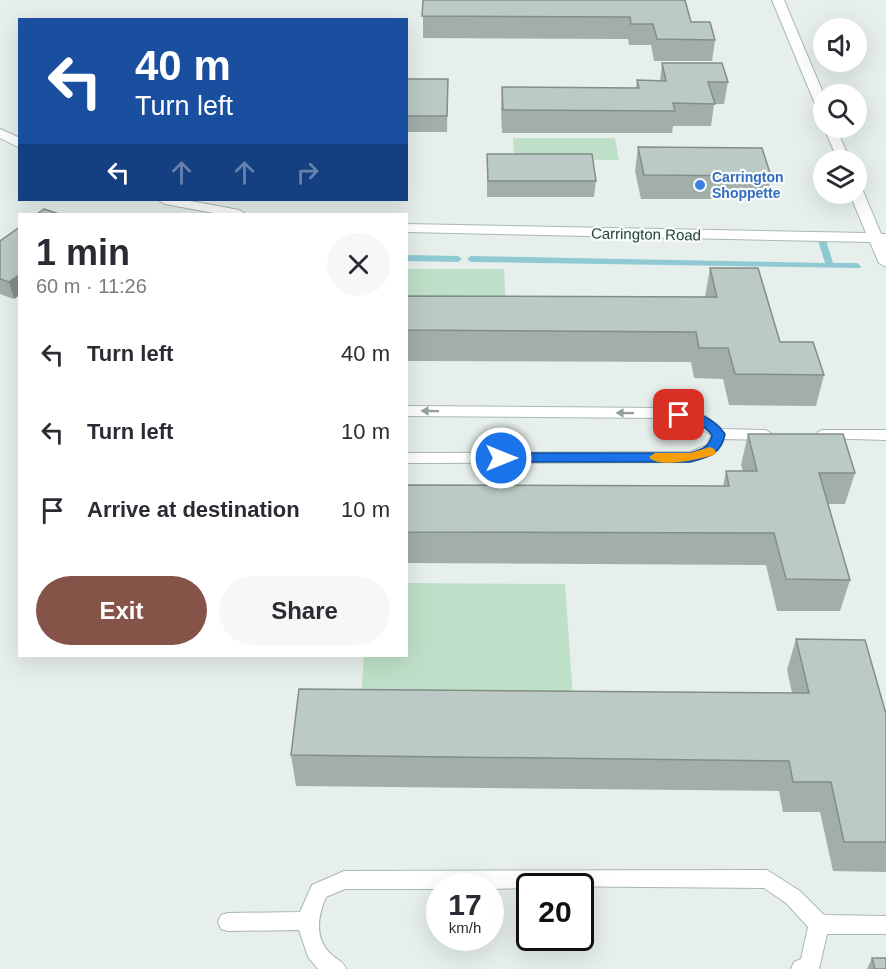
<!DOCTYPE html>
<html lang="en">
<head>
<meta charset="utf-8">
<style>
	:root { --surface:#fff; --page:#f7f7f7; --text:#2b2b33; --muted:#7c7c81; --accent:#855347 }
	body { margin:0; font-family:Helvetica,sans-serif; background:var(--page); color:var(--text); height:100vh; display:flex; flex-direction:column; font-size:22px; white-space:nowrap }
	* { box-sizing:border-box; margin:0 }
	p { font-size:20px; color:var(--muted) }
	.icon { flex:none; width:33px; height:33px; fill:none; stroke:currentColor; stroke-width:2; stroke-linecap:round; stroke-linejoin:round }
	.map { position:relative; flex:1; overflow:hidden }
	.sheet { position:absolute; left:18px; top:213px; width:390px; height:444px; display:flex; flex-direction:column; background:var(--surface); border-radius:0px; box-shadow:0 6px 24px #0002 }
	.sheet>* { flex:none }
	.top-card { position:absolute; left:18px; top:18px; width:390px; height:183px; border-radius:0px; box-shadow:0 6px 24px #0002; background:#1a4fa0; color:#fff; overflow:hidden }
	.tools { position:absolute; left:813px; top:18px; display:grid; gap:12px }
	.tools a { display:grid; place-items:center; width:54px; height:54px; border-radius:50%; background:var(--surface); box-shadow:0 6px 24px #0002; font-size:30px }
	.speed { position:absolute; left:426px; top:873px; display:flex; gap:12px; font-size:30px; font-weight:700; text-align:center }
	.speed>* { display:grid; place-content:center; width:78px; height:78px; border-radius:50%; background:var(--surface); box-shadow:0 6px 24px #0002; line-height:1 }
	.speed small { font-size:15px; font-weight:400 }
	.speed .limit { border:3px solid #111; border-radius:9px; background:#fff; color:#111 }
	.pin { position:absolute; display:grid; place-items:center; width:51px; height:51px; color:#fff; margin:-26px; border-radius:12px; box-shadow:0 3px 9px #0006 }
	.me { position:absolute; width:66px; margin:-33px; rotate:90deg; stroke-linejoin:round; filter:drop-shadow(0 0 4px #0008) }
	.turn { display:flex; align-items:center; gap:21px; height:126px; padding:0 18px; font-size:27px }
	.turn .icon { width:78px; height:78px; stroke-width:2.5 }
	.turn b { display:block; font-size:42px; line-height:51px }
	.lanes { display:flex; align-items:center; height:57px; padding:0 18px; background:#0003; justify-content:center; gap:30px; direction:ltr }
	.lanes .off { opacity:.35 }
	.round { display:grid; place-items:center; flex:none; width:63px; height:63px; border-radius:32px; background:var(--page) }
	.summary { display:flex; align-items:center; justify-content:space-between; height:102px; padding:0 18px }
	h1 { font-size:36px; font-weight:700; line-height:45px }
	.action { display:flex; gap:12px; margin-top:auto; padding:12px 18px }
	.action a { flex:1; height:69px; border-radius:36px; background:var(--accent); color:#fff; font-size:24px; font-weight:700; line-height:69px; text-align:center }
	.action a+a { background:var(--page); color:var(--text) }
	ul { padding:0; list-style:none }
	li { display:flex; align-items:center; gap:18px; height:78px; padding:0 18px }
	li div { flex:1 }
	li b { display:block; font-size:22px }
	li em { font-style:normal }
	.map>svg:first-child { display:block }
	.green { fill:#bfe0c8 }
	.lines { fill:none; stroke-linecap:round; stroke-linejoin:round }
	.stream { fill:#8ec9d4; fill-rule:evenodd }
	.service-casing { stroke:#a8b8b2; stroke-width:2 }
	.tertiary-casing { stroke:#a8b8b2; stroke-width:2 }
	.service { fill:#fff; fill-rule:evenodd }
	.tertiary { fill:#fff; fill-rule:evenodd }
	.wall { fill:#a1aea9 }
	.shaded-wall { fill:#838d89 }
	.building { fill:#bbcac4; stroke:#838d89; stroke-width:1.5 }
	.oneway { fill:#92a09c }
	.route { fill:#1a73e8; stroke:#114b97; stroke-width:1.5 }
	.slow { fill:#f59e0b }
	.shop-dot { fill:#3f7fe0; stroke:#f7fbf9; stroke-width:2 }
	.labels { text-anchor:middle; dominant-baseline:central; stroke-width:4.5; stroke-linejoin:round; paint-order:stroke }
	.far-shop-label { font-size:14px; font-weight:bold; fill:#366cbe; stroke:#f7fbf9; text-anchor:start }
	.street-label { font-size:15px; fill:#24423a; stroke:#f7fbf9 }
</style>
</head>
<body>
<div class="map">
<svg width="886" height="969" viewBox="0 0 886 969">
	<rect width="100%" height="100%" fill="#e6efeb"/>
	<!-- green -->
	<g class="green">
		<polygon points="513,138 615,138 619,160 514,159"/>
		<polygon points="407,269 504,269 506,314 407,314"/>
		<polygon points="407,583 565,584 573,698 361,696 364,656 406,656"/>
	</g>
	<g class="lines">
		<!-- stream -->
		<g class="stream">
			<polygon points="821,234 825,237 833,263 857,263 861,266 860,268 471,262 467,259 471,256 825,263 817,237"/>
			<polygon points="406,255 458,256 462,259 458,262 406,261"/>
		</g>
		<defs>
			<g id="service">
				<polygon points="406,406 663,408 705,416 722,429 766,430 773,435 766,440 724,439 714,454 690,462 406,463 406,453 690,452 707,445 711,435 695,423 663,418 406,416"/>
				<polygon points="823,430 886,430 886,440 818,438 816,435 818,432"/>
				<path d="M 767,870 L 800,891 L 824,915 L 886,916 L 886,934 L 827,934 L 819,969 L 791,969 L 794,962 L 801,959 L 808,927 L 786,903 L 764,888 L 530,886 L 530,888 L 490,889 L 490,886 L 440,886 L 440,889 L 345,889 L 326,897 C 317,918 314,940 333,956 C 339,961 343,961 346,969 L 318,969 L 308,957 L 299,930 L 228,931 L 221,929 L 218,922 L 221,915 L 228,913 L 300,912 L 312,885 L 344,871 Z"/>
			</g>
			<g id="tertiary">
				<polygon points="772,0 784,0 824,95 824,115 818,111"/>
				<polygon points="824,128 836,128 850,160 838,160"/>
				<polygon points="0,129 20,138 20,148 0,138"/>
				<polygon points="856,187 863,191 881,234 886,234 886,267 879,263 870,242 406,232 406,224 866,233 850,194 856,194"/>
				<polygon points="158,200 185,200 239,210 246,214 219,214 165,204"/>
			</g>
		</defs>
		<!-- service casing -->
		<use href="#service" class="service-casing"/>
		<!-- tertiary casing -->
		<use href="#tertiary" class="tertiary-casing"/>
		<!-- service -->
		<use href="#service" class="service"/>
		<!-- tertiary -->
		<use href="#tertiary" class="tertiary"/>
	</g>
	<!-- wall -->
	<g class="wall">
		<polygon points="423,0 691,22 715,40 712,61 654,61 651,45 629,45 628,39 423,38"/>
		<polygon points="662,63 728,82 724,104 714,104 711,126 673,126 672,133 502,133 501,109 502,87 636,88 637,80 660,81"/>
		<polygon points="406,79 448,79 447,132 406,132"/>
		<polygon points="638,147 771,176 767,199 641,199 635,171"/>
		<polygon points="487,154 596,181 594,197 487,197"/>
		<polygon points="0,241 14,299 0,294"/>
		<polygon points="710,268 780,342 824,375 816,406 729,405 723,379 694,378 691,362 406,361 406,296 705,297"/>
		<polygon points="748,434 855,473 845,504 828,504 850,580 840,611 777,611 766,565 406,563 406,485 723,486 726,471 743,471 741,465"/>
		<polygon points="796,639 886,714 886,872 833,871 820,812 783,812 779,791 296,786 291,755 792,693 787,670"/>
		<polygon points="872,958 886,969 867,969"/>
	</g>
	<!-- shaded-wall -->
	<polygon class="shaded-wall" points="20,274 20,295 14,299 9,282"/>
	<!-- building -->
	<g class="building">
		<polygon points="423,0 685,0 691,22 710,22 715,40 657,39 653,24 631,24 630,17 422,16"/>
		<polygon points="662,63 722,63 728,82 708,82 715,104 673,103 675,111 503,110 502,87 639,88 637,80 666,81"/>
		<polygon points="406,79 448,79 447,116 406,116"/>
		<polygon points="638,147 762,148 771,176 644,175"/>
		<polygon points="487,154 592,154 596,181 488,181"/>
		<polygon points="44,209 59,214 37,214"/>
		<polygon points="20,227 20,274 9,282 0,279 0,241"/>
		<polygon points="710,268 758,268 780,342 813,342 824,375 735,374 728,348 699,348 696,332 406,330 406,296 717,297"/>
		<polygon points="748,434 843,434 855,473 819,473 850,580 786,579 774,533 406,532 406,485 729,486 726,471 757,471"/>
		<polygon points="796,639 865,640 886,714 886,842 844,842 831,782 793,782 789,761 291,755 299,689 809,693"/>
		<polygon points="872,958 886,958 886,969 875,969"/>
	</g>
	<!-- one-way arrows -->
	<defs><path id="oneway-solid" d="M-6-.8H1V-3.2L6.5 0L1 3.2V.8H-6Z" transform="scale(1.5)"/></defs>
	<g class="oneway">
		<use href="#oneway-solid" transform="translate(430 411) rotate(-179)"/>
		<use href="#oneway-solid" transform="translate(625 413) rotate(-179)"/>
	</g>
	<!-- route -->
	<path class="route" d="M 679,411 C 699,413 713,417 725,434 C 721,455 708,457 690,462 L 501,462 L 494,458 L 501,453 L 690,453 C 702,449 709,448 712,435 C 701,421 690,422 674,418 L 672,415 L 674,412 Z"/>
	<!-- slow -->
	<path class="slow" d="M 710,447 L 714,449 L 716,452 L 714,455 C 700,459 659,469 649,457 L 655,453 L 690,453 Z"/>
	<!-- markers -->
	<circle class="shop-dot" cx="700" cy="185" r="6"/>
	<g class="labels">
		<!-- far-shop labels -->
		<g class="far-shop-label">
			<text x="712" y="177">Carrington<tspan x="712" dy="16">Shoppette</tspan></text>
		</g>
		<!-- street labels -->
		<g class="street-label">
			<text transform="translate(646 234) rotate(1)">Carrington Road</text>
		</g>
	</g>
</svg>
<div class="tools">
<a><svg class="icon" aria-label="sound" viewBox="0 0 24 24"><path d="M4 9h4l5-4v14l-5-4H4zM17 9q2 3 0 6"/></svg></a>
<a><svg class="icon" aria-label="search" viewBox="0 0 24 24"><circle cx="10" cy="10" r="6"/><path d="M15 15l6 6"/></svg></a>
<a><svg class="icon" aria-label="layers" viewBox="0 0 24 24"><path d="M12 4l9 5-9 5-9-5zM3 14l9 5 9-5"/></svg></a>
</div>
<div class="speed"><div>17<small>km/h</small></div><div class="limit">20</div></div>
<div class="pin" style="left:679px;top:415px;background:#d93025"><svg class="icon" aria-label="arrive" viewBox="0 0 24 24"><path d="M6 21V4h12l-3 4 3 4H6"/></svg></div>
<svg class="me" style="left:501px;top:458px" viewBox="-20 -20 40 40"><circle r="17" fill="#1a73e8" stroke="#fff" stroke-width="3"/><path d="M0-11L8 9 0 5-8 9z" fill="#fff"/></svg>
<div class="top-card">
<div class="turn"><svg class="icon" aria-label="left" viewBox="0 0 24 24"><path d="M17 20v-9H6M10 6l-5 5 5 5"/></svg><div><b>40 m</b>Turn left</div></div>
<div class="lanes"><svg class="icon" aria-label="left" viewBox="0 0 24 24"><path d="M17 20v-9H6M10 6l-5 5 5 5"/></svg><svg class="icon off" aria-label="ahead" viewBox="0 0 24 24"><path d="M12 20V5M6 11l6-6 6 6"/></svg><svg class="icon off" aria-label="ahead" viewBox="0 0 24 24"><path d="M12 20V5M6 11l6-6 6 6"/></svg><svg class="icon off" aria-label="right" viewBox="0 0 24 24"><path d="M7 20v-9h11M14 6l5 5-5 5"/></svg></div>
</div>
<section class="sheet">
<div class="summary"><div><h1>1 min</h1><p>60 m · 11:26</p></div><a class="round"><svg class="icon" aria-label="close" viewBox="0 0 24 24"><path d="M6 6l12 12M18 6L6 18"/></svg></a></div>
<ul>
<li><svg class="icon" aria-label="left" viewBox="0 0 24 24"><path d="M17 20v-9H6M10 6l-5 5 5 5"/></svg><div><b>Turn left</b></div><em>40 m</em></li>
<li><svg class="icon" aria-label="left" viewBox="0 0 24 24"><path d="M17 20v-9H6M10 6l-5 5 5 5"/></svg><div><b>Turn left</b></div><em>10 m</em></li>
<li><svg class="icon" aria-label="arrive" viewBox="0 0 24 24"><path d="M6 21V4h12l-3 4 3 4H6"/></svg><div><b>Arrive at destination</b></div><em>10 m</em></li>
</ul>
<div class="action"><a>Exit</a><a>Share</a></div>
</section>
</div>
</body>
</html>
